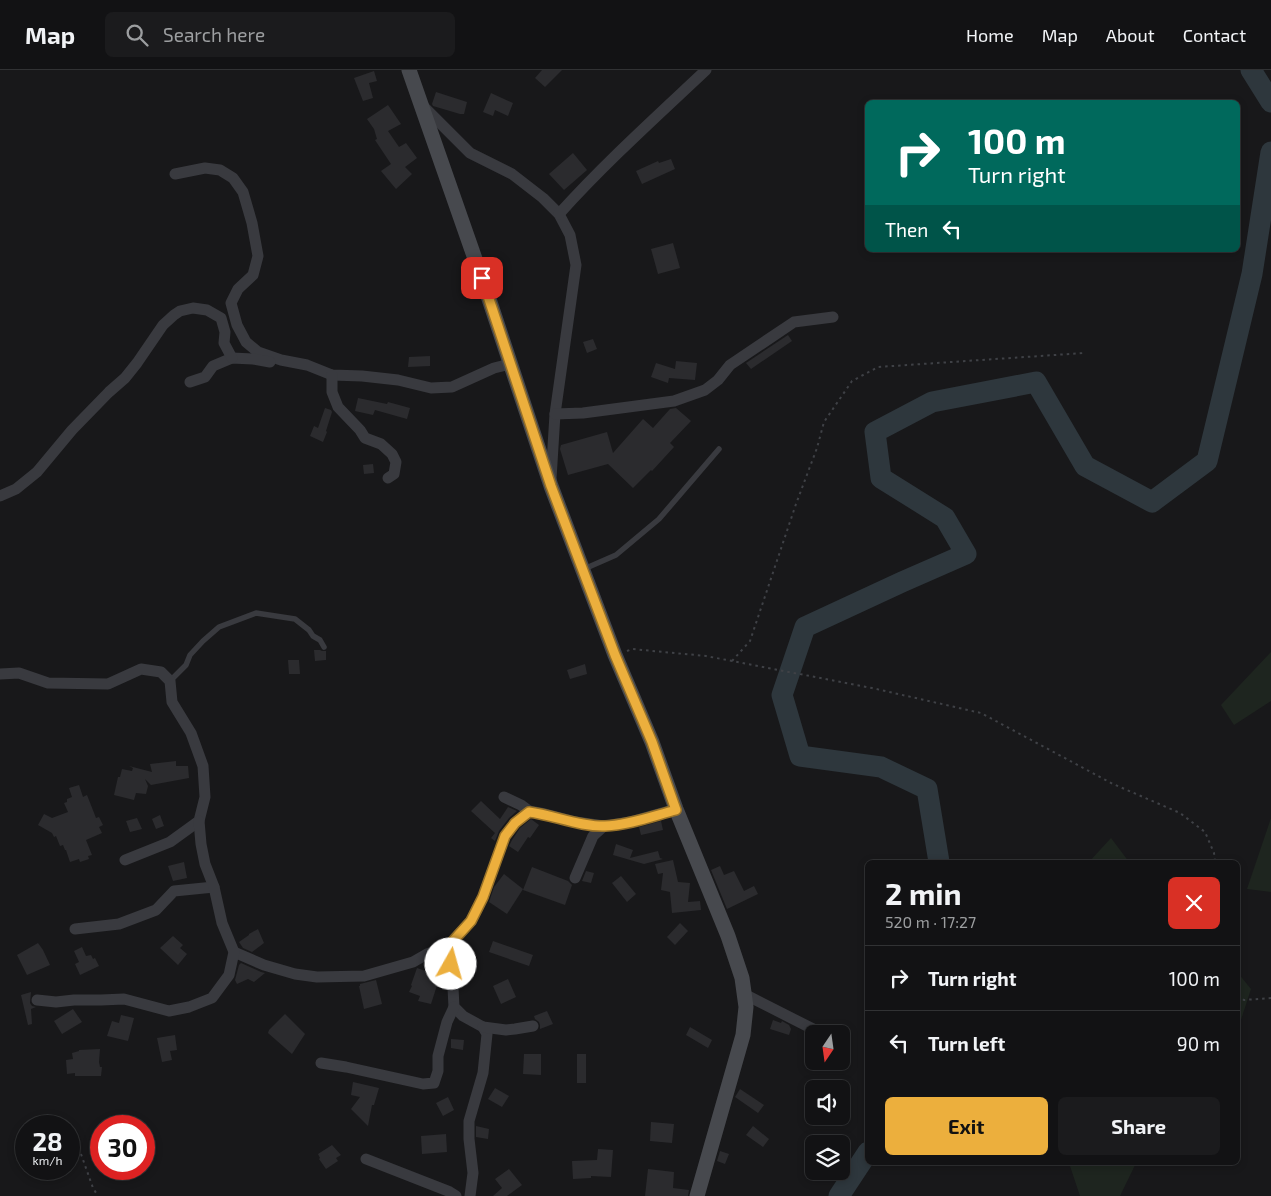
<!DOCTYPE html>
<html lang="en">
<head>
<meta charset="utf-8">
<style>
	:root { --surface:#121214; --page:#1b1b1d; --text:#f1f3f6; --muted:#9c9ea0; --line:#313234; --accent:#ecaf3d }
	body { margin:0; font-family:"Exo 2",sans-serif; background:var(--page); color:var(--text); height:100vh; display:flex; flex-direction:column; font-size:19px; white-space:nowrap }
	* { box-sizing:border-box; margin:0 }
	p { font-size:16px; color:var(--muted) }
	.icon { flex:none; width:28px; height:28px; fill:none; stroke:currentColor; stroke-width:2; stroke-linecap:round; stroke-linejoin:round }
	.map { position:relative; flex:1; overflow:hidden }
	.side { position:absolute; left:865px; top:790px; width:375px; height:305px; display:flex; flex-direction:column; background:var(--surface); border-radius:8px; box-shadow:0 2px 8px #0003,0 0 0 1px var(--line) }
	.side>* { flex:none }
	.guide { position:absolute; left:865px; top:30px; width:375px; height:152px; border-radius:8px; box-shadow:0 2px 8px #0003,0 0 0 1px var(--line); background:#00695c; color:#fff; overflow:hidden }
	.needle { width:32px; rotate:193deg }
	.fabs { position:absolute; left:805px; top:955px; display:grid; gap:10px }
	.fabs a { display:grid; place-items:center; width:45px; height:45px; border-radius:8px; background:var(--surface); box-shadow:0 2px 8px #0003,0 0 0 1px var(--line); font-size:25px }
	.speed { position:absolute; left:15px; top:1045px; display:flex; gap:10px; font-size:25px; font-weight:700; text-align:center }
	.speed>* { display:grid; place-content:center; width:65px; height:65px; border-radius:50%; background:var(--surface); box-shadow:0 2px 8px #0003,0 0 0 1px var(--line); line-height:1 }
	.speed small { font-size:12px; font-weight:400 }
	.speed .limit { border:8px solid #d22; background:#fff; color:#111 }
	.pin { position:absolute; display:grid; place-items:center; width:42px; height:42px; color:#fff; margin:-21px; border-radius:10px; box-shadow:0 2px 8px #0006 }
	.me { position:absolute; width:55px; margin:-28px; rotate:7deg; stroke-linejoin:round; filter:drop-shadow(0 0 4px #0008) }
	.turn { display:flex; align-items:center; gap:18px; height:105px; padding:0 20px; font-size:22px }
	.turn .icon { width:65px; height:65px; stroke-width:2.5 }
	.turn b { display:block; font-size:35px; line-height:42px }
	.then { display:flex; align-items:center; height:48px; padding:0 20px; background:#0003; gap:10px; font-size:19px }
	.round { display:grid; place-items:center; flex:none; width:52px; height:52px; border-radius:8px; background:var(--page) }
	.headline { display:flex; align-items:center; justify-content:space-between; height:85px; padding:0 20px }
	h1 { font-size:30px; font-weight:700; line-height:38px }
	.button { display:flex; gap:10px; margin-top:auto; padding:10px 20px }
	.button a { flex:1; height:58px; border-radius:8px; background:var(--accent); color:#111; font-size:20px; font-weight:700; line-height:58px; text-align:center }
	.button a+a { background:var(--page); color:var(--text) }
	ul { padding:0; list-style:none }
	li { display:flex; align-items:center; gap:15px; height:65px; padding:0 20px; border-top:1px solid var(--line) }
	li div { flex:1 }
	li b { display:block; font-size:19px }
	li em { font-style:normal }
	header { display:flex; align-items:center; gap:30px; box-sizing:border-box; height:70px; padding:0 25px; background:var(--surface); border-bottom:1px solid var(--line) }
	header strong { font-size:24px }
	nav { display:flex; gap:28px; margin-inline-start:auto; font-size:18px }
	.search { width:350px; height:45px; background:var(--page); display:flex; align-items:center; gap:12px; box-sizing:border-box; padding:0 18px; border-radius:8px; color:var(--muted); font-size:19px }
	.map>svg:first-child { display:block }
	.green { fill:#1e251f }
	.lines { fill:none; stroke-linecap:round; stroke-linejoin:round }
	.river { stroke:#2e373d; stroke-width:21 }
	.building { fill:#2b2b2e }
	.path { stroke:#3f4146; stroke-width:2; stroke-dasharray:2.5 4; stroke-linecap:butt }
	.lane { stroke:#393a3f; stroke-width:5.5 }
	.street { stroke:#393a3f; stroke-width:11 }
	.secondary { stroke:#47494e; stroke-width:15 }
	.route-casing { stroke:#997228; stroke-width:12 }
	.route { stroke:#ecaf3d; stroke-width:9 }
</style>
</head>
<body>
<header>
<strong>Map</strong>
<div class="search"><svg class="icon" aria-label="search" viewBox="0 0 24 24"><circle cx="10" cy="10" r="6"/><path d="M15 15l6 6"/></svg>Search here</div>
<nav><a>Home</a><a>Map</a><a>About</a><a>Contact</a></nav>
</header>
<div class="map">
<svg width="1271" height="1126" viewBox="0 0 1271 1126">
	<rect width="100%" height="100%" fill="#18181a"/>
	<!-- green -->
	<g class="green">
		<polygon points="1271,582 1271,631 1234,655 1221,635"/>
		<polygon points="1271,748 1271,822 1247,819"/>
		<polygon points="1111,768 1129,792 1089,792"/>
		<polygon points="1238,903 1251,919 1238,959"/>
		<polygon points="1069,1093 1069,1092 1136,1093 1120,1126 1080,1126"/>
	</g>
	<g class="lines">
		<!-- river -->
		<g class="river">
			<polyline points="1251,0 1271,32"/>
			<polyline points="939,792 927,719 881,697 800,686 782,625 805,557 902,512 966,484 945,448 881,408 875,362 932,332 1036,312 1085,396 1152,432 1207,391 1252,204 1271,82"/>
			<polyline points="839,1126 868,1082"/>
		</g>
	</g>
	<!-- building -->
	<g class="building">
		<polygon points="542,0 562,0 545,17 535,8"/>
		<polygon points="374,1 377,11 369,13 373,28 363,31 354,8"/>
		<polygon points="436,22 467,32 464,44 460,44 433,36 432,34"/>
		<polygon points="491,23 513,33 508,46 495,40 493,46 483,42"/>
		<polygon points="388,35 401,54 388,61 399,77 406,73 417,88 405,97 412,104 396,119 381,101 391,94 375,70 377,69 374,59 367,49"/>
		<polygon points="573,83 587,100 564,120 549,104"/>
		<polygon points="671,89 675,99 642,114 636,101 658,91 659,93"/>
		<polygon points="673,173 680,198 658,204 651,179"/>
		<polygon points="788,265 792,271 751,299 746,293"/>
		<polygon points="593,269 597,279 587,283 583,272"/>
		<polygon points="430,286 430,296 408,297 409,287"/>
		<polygon points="676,291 697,293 695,310 669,308 668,313 651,307 656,293 675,299"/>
		<polygon points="358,328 387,334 388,332 410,338 407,349 375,340 373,345 355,341"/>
		<polygon points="325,338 331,340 332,342 326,361 327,362 323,372 310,366 314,356 318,358"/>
		<polygon points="676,338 691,351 670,373 674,377 652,401 651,400 633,418 608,394 568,405 560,379 561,375 607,362 613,383 643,349 653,358 670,339"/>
		<polygon points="373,394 374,403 364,404 363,395"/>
		<polygon points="314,580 320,580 322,581 326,581 326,590 315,591"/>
		<polygon points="288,590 299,590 300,604 289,604"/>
		<polygon points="585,594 587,604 570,609 567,600"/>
		<polygon points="176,691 176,696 188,696 189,708 151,715 145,709 148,716 146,724 136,723 134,730 114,725 118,707 120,707 122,699 132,701 133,698 129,696 152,702 150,694"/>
		<polygon points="79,715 83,727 87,725 96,748 99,747 103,755 99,757 102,763 86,770 92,785 88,786 89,789 80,792 79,789 70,792 66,780 65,780 63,775 60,776 56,766 54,767 52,763 38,755 44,744 52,748 68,742 64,733 67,732 67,729 72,727 69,718"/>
		<polygon points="481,731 500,749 508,737 517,741 509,748 499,761 495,771 491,768 495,763 471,741"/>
		<polygon points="160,745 164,756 156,759 152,749"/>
		<polygon points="137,748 142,759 130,762 126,751"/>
		<polygon points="531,749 539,755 530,768 528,767 518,782 509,776 512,770 520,758"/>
		<polygon points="661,751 663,760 641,765 639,757"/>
		<polygon points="616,774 633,780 630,788 658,781 660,788 663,789 644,794 613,785"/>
		<polygon points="673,790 678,812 690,813 688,832 700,831 701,840 672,843 670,822 661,820 663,803 658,804 655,794"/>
		<polygon points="184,792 187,808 173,811 168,796"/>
		<polygon points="720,796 724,805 734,801 744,821 754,816 758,824 727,839 711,800"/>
		<polygon points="532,797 568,811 572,815 565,835 523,820"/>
		<polygon points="586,801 594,803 591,813 582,811"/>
		<polygon points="504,804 523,819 507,844 489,832 494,817"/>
		<polygon points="621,806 636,824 627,832 612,813"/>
		<polygon points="680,853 688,861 675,875 667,867"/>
		<polygon points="258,859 264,873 252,882 243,878 239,872 249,865 249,864"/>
		<polygon points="173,866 183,875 180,878 187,884 178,895 160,878"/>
		<polygon points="493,871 533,885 529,896 489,882"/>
		<polygon points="38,873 43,880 50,895 27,905 17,885"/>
		<polygon points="82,877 86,886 91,885 93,889 95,888 99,896 80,905 75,894 79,892 74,881"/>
		<polygon points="241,893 261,902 265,903 254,912 248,909 237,914 235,910 239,895"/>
		<polygon points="417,898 440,906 431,934 418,931 420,926 409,922 412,916 411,915"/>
		<polygon points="508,909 516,927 501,934 493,916"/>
		<polygon points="376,910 382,934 364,939 359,916 360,916 360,914"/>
		<polygon points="31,922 30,933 32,936 36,937 31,939 32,954 28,955 21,925"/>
		<polygon points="73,939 82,952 62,964 54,951"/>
		<polygon points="547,941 553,954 540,959 540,955 539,952 535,949 534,946"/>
		<polygon points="285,944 305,964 292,984 268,963 269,960"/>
		<polygon points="121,945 134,948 128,971 107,966 112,951 119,953"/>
		<polygon points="773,950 781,953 782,951 789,955 791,959 789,965 770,959"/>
		<polygon points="690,957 712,970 708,978 686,965"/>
		<polygon points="175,965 177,980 170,981 172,990 162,992 157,968"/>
		<polygon points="451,969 464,970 463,980 451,978"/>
		<polygon points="100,979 99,992 100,997 102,997 101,1006 75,1006 75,1003 67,1004 66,990 73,989 72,983 79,981 79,980"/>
		<polygon points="524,984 541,984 541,1005 523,1004"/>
		<rect x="577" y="984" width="9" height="29"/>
		<polygon points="353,1012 379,1018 374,1035 372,1035 368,1056 351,1039 360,1027 351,1025"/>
		<polygon points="495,1018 509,1026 502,1037 488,1029"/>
		<polygon points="740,1019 764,1035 758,1043 735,1027"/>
		<polygon points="448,1027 454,1040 443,1046 436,1033"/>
		<polygon points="651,1052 674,1054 672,1073 650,1071"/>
		<polygon points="476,1056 489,1059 488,1069 476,1067"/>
		<polygon points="753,1056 769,1069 763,1077 746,1065"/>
		<polygon points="446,1064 447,1082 422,1084 421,1066"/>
		<polygon points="332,1075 341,1085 336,1088 338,1091 326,1099 319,1089 320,1088 318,1084"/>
		<polygon points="598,1079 613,1080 611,1107 591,1106 591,1108 573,1109 572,1091 597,1090"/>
		<polygon points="720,1081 729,1084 725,1094 717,1091"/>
		<polygon points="509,1099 522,1115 507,1126 493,1126 502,1118 495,1109"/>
		<polygon points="648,1099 674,1102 673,1118 689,1120 688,1126 645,1126"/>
	</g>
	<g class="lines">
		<!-- path -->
		<g class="path">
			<polyline points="627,581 632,579 706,586 872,618 981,643 1113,714 1180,743 1205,762 1214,783 1215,792"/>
			<polyline points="732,591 750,571 796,434 817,378 824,352 852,311 878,297 1084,283"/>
			<polyline points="1238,925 1244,930 1271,928"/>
			<polyline points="1238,931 1244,930"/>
			<polyline points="81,1084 93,1118 98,1126"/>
		</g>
		<!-- lane -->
		<g class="lane">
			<polyline points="584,499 616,485 659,449 719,379"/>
			<polyline points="170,611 186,595 190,585 203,571 219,557 256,543 295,549 309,560 313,566 320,570 324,577"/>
		</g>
		<!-- street -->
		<g class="street">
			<polyline points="424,37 470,83 512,104 543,128 559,144 570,165 576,195 555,344 551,409"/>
			<polyline points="175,104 205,98 220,100 233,108 243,122 252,153 258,186 253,205 238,219 231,233 237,255 246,272 258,282 281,290 307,295 332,305 362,306 398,310 431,318 452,317 494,298 510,294"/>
			<path d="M 559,144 C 605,93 656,47 706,0"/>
			<polyline points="332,305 332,322 338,337 360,360 365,368 381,374 392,384 396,392 394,404 388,408"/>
			<polyline points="190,312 205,307 213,296 232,288 253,289 270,292"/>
			<polyline points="555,344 583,343 674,331 705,320 718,310 730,295 794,252 833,247"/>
			<polyline points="0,426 16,419 37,402 72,360 109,322 125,308 137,293 163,255 174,245 180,241 193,238 207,240 221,248 225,262 224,273 232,288"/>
			<polyline points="0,604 19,603 48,613 108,614 141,599 161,602 170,611 172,632 191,663 203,696 205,727 199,751 170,772 125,790"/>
			<polyline points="504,727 521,735 529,741 545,744 576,752 604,756 630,752 676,739"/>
			<polyline points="575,808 593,766 604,756"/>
			<polyline points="75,859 119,854 156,840 174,821 214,817"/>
			<polyline points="453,871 451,908 453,918 454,937 463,946 483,957 487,964 483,1003 469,1051 469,1069 473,1103 470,1126"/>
			<polyline points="234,882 264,895 295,904 317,907 364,906 413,892 427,884 447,877 471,851 483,827 505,766 515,753 529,741"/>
			<polyline points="744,924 817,961"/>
			<polyline points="37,930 56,932 74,930 101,930 124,929 169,941 189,937 212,928 229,905 234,882 222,853 214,817 205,794 201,774 199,751"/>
			<polyline points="483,957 506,960 515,959 533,956"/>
			<polyline points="321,993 346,997 423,1014 434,1013 438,1001 438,986 447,952 454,937"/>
			<polyline points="366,1089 448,1121 456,1126"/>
		</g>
		<!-- secondary -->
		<polyline class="secondary" points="409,0 488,226 551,416 615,585 652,672 676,739 728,866 742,908 746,937 743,965 697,1126"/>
	</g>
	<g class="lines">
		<defs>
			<path id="route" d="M 451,894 L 453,871 L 471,851 L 483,827 L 505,766 L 515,753 L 529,742 C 553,745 581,757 605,756 C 629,755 653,746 676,740 L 652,672 L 615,585 L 551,416 L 482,208"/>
		</defs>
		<!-- route casing -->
		<use href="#route" class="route-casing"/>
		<!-- route -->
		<use href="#route" class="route"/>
	</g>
</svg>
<div class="fabs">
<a><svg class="needle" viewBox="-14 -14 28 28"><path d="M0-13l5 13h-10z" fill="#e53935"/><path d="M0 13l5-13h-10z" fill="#9c9ea0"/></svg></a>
<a><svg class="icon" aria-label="sound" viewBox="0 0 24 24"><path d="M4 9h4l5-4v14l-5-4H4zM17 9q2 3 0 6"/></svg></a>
<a><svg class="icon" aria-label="layers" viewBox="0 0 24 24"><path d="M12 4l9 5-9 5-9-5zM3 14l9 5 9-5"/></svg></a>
</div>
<div class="speed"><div>28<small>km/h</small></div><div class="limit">30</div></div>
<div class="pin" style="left:482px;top:208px;background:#d93025"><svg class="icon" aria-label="arrive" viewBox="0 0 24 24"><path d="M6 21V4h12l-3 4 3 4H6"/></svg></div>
<svg class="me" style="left:451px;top:894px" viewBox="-20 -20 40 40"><circle r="19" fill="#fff"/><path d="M0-13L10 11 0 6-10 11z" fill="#ecaf3d"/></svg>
<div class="guide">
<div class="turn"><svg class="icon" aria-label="right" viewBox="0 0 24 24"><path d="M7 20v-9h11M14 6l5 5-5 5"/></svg><div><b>100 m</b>Turn right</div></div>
<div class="then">Then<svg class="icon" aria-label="left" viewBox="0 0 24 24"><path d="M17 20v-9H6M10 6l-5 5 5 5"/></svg></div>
</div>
<section class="side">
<div class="headline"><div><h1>2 min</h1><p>520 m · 17:27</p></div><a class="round" style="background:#d93025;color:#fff"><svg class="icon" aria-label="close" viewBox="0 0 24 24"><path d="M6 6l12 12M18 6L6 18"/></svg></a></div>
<ul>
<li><svg class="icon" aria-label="right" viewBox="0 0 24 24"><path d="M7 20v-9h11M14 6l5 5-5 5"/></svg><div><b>Turn right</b></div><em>100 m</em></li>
<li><svg class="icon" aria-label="left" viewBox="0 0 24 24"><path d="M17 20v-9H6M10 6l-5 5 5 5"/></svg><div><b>Turn left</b></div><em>90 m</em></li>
</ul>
<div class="button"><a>Exit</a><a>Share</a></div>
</section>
</div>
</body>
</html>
